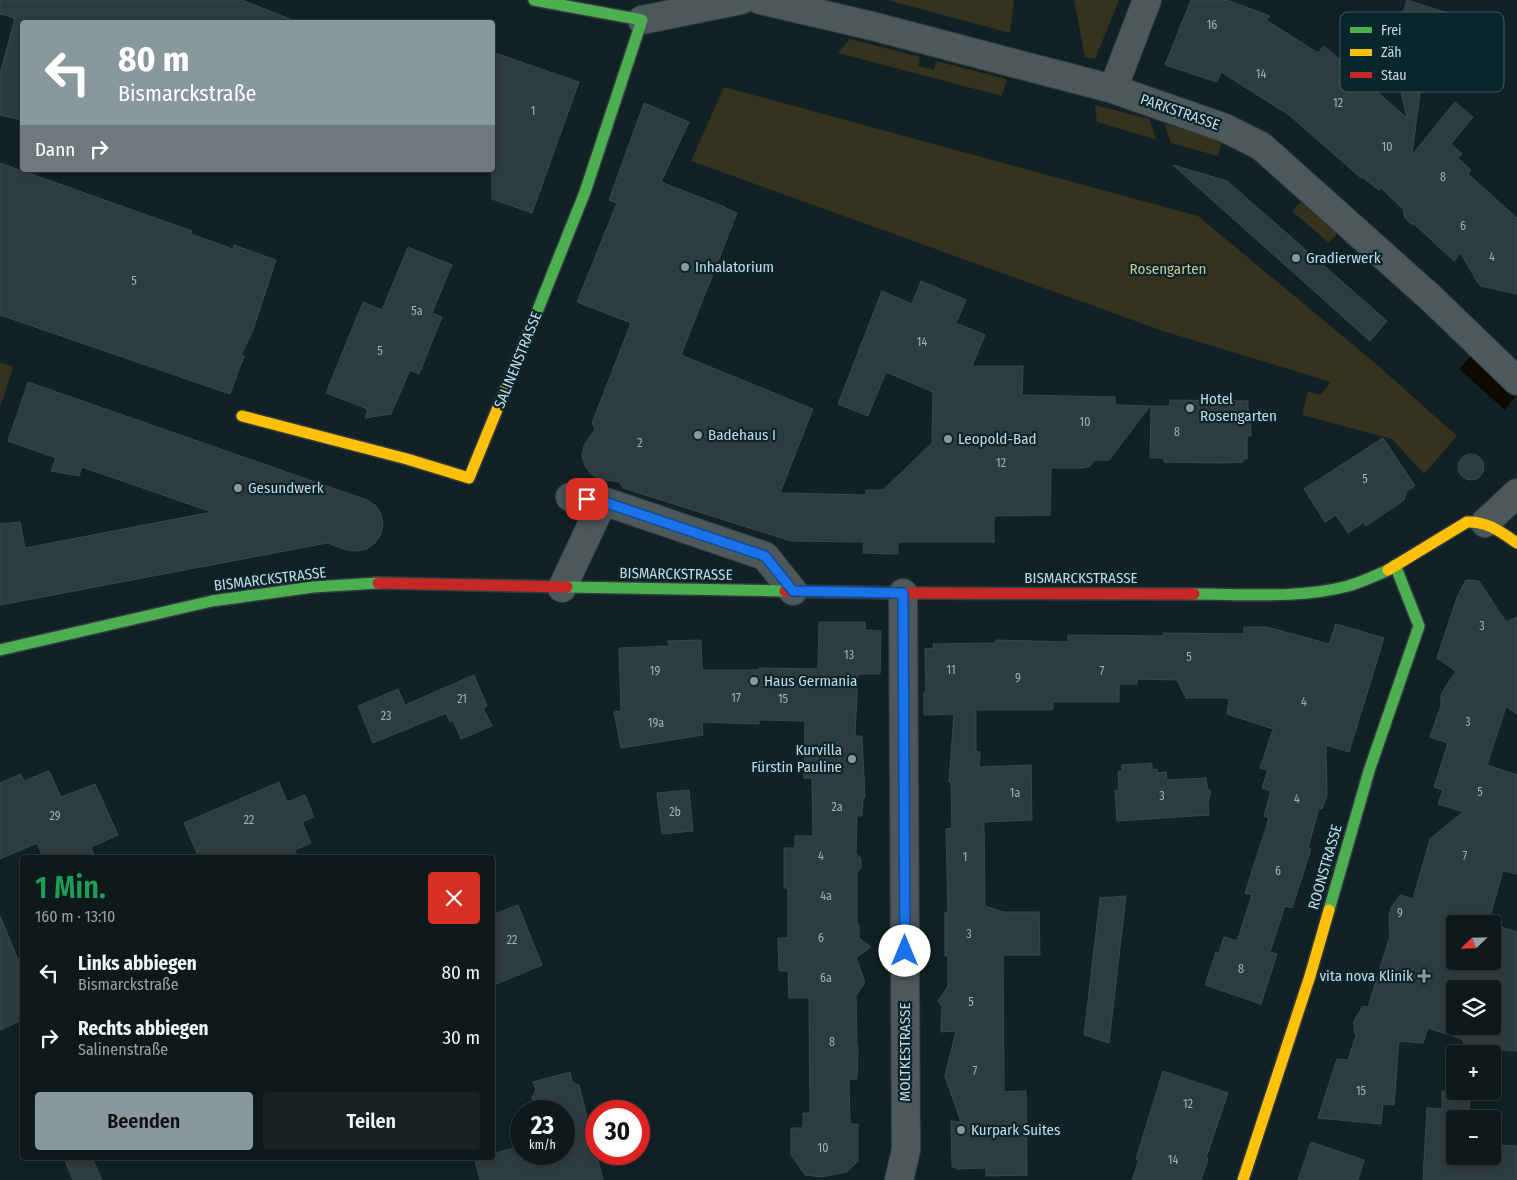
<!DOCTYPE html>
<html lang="de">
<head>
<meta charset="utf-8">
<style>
	:root { --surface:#0e191c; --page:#172225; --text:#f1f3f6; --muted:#9ba0a3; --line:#2e383b; --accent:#89989d }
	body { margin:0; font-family:"Fira Sans Condensed",sans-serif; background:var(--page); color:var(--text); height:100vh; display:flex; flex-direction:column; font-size:19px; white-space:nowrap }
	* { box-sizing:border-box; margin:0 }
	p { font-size:16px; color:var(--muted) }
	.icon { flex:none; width:28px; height:28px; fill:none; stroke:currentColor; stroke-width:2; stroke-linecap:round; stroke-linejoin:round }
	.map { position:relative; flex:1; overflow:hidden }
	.sheet { position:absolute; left:20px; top:855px; width:475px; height:305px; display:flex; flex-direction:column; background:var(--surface); border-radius:5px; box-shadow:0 2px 8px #0003,0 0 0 1px var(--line) }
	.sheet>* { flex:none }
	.top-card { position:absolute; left:20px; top:20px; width:475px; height:152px; border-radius:5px; box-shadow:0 2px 8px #0003,0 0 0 1px var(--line); background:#89989d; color:#fff; overflow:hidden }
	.needle { width:32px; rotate:247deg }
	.tools { position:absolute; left:1446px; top:915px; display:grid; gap:10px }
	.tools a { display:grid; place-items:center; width:55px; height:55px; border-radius:5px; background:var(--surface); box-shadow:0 2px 8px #0003,0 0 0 1px var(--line); font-size:25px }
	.speed { position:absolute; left:510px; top:1100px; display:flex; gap:10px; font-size:25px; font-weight:700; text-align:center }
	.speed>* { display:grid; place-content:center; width:65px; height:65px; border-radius:50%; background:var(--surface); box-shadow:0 2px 8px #0003,0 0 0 1px var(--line); line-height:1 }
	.speed small { font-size:12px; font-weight:400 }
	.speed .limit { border:8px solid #d22; background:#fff; color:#111 }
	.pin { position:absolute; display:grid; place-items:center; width:42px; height:42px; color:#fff; margin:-21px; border-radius:10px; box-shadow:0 2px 8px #0006 }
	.me { position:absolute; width:55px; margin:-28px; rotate:0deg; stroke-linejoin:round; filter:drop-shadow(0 0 4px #0008) }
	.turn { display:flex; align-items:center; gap:18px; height:105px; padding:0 15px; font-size:22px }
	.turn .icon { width:65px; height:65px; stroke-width:2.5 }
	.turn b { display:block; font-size:35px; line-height:42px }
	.then { display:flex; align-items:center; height:48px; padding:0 15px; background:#0003; gap:10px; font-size:19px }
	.round { display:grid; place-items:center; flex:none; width:52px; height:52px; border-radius:5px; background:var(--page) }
	.headline { display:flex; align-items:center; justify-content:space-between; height:85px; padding:0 15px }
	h1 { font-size:30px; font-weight:600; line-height:38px; color:#1e9e55 }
	.primary-button { display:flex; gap:10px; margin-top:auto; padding:10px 15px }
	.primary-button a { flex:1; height:58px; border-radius:5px; background:var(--accent); color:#111; font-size:20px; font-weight:600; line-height:58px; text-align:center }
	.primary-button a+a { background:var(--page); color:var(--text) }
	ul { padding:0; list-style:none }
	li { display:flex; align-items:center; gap:15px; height:65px; padding:0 15px }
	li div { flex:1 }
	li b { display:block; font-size:19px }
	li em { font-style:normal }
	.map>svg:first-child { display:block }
	.green { fill:#35321e }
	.water { fill:#0d0903 }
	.building { fill:#2f3c3f; stroke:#3c484b; fill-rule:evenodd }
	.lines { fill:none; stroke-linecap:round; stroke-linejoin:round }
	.street-casing { stroke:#323c3f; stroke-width:30 }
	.fast-casing { stroke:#323c3f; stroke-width:14 }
	.slow-casing { stroke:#323c3f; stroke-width:14 }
	.jam-casing { stroke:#323c3f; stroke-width:14 }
	.street { stroke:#4d585b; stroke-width:28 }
	.fast { stroke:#4caf50; stroke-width:11 }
	.slow { stroke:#ffc107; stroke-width:11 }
	.jam { stroke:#c62828; stroke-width:11 }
	.route-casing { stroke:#114b97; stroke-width:12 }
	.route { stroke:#1a73e8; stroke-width:9 }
	.poi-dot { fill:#89989d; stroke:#0a262d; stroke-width:2 }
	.labels { text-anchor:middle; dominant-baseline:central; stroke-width:4.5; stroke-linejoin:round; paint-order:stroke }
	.number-label { font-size:12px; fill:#a2b1b6 }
	.street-label { font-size:15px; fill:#c9d8dd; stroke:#0a262d }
	.poi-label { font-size:15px; fill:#c9d8dd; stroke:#0a262d; text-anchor:start }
	.park-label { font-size:15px; fill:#d1c690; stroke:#0a262d }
	.key { fill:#0a262d; stroke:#435b62; stroke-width:1 }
	.key-label { font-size:14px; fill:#c9d8dd }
</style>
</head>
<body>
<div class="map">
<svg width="1517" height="1180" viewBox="0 0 1517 1180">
	<rect width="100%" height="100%" fill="#122125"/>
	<!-- green -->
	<g class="green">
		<polygon points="887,0 1014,0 1010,33"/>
		<polygon points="1074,0 1119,0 1095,59 1085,57"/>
		<polygon points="850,39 920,57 918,66 934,70 936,61 1007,79 1002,96 838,53"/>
		<polygon points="724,87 1198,216 1375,363 1457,436 1424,474 1392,439 1302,415 1308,391 1320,395 1331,382 1163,331 691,161"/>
		<polygon points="1095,105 1149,119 1157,140 1097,122"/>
		<polygon points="1164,124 1222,140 1218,156 1171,143"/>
		<polygon points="1301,202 1337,234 1329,243 1292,211"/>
		<polygon points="0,362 13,367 0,408"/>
	</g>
	<!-- water -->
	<polygon class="water" points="1473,354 1517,394 1505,410 1459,369"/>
	<!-- building -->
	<g class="building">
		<polygon points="0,0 242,0 295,21 22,22 22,120 0,115 0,74 15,18 0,14"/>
		<polygon points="1191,0 1227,0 1270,16 1266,20 1318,53 1324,46 1407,118 1391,51 1407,0 1451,14 1441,45 1427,40 1412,155 1455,102 1473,117 1451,144 1462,154 1458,158 1471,170 1468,174 1517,218 1517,294 1481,286 1477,282 1461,253 1454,261 1414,224 1411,224 1404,217 1404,210 1381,188 1379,190 1362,177 1361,178 1289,115 1221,72 1217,82 1165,65"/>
		<polygon points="492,52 579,82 532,213 492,199"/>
		<polygon points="644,103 689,122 661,182 725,207 725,208 737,213 681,355 813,409 780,493 866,495 866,490 883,490 932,443 933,392 886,372 868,416 838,404 882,291 912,304 921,281 966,300 956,323 985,335 972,366 1023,366 1022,395 1113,397 1115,397 1115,405 1150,406 1109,460 1095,460 1090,466 1084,468 1051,468 1050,515 994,516 994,542 898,542 898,554 863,553 864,542 791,541 623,488 620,482 599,479 591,474 585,466 582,456 584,446 595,429 592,423 631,323 577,302 617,203 609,200"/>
		<polygon points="0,163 192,231 191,234 233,249 234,245 276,260 253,330 241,355 244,356 230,394 0,315"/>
		<polygon points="1173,165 1227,181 1387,321 1370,341"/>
		<polygon points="408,247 452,265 432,313 442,317 419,374 410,370 391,414 365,418 368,409 326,393 363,302 382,310"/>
		<polygon points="28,382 367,500 376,506 381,514 383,524 381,534 375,543 367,549 357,551 347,550 327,543 0,605 0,524 20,522 25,548 212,512 82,467 79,476 51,471 56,458 8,441"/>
		<polygon points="1170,400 1248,401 1248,413 1250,414 1251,436 1247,436 1247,459 1243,459 1243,462 1221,463 1164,462 1164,458 1150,458 1151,406 1170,406"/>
		<polygon points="1383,438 1415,486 1406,492 1404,500 1366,526 1364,522 1348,533 1336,515 1325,522 1304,489"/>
		<circle cx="1471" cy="467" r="13"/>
		<path d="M 1466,580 L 1479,581 L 1506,622 L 1517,617 L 1517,714 L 1506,707 L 1487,765 L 1517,775 L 1517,874 L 1503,871 L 1488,923 L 1491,924 L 1455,924 L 1455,961 L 1492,961 L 1492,924 L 1517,932 L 1517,1051 L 1466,1047 L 1462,1039 L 1428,1028 L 1423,1043 L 1399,1041 L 1394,1105 L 1383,1104 L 1381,1124 L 1318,1118 L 1337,1059 L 1348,1060 L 1356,1035 L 1354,1030 L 1354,1021 L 1363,1006 L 1368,1007 L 1390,936 L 1389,916 L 1391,908 L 1400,895 L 1413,899 L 1430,839 L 1463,812 L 1438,804 L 1443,790 L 1434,787 L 1448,743 L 1430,737 L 1441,705 L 1441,694 L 1456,671 L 1437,658 L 1458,595 ZM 1455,989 L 1492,989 L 1492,1026 L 1455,1026 Z"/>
		<polygon points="819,622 865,622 865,630 881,631 880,674 858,674 855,736 862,736 865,798 863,798 862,816 857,816 856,854 861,858 861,868 857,872 857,923 859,925 859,938 871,947 856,958 865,982 856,996 857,1047 858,1047 857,1079 849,1079 850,1124 858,1124 858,1161 847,1172 821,1177 805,1175 791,1155 791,1128 803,1128 803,1113 810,1113 809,998 789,998 788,971 779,971 778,938 788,938 788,888 784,888 784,848 795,848 795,836 813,836 812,778 804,778 805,721 759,720 759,724 702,722 703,735 621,748 614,712 621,711 619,648 670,646 667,641 701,640 702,670 759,670 759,668 818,669"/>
		<polygon points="1336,624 1384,638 1349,752 1326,745 1327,795 1322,809 1319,808 1308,848 1311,849 1292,908 1285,906 1270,952 1277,954 1261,1004 1205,985 1216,952 1219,953 1224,937 1237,941 1252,895 1245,893 1269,818 1264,816 1271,791 1262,788 1268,770 1260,768 1273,729 1227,714 1229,698 1186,698 1177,680 1137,679 1137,684 1119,684 1119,702 1053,702 1053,709 1041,710 976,710 976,751 980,752 979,767 1031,765 1032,820 984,822 985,906 1003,912 1039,912 1040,955 1003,955 1004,1092 1026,1091 1027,1175 986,1176 986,1168 956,1169 956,1167 952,1167 951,1121 961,1122 945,1076 956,1031 941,1032 942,1007 938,1001 948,986 948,956 945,956 945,912 948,912 946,829 952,828 951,782 949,782 954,714 924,715 924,692 926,692 925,649 934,648 933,644 996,643 996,640 1068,642 1068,635 1163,636 1163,633 1244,634 1244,627 1267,627 1329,644"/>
		<polygon points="474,675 487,706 483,708 492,726 461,739 453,720 450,722 446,713 373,743 358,706 398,689 405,705"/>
		<polygon points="1152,763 1152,770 1157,769 1157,773 1166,772 1167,780 1206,778 1207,787 1211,792 1208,801 1209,815 1117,821 1115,791 1119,790 1118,772 1122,771 1122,765"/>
		<polygon points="49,771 61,797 95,784 118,835 91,847 95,858 43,858 37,843 0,859 0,783 21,774 24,781"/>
		<polygon points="279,782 287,802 305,795 314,817 302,822 311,843 295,850 298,858 199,858 184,823"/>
		<polygon points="689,790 693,831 662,834 657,793"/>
		<polygon points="1126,896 1109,1043 1084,1035 1100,898"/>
		<polygon points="518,905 542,965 492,986 492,915"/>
		<polygon points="0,916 22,969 22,1020 0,1030"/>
		<polygon points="1163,1071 1228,1093 1206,1158 1208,1159 1201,1180 1132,1180 1139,1160 1136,1159"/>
		<polygon points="570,1072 572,1082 579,1085 592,1137 596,1139 596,1154 599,1154 601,1158 598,1161 603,1180 480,1180 475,1160 492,1158 492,1155 499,1152 521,1146 521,1154 564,1154 564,1111 535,1111 532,1097 536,1090 533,1082"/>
		<polygon points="1442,1091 1470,1091 1469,1110 1473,1110 1473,1119 1455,1119 1455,1156 1492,1156 1492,1145 1517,1146 1517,1180 1423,1180 1427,1108 1442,1109"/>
		<polygon points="1311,1142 1364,1160 1358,1180 1298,1180"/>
		<polygon points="64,1158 92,1158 102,1180 73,1180"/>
	</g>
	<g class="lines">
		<defs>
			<g id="street">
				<polyline points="760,0 872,26 1113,89 1225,128 1261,146 1432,299 1517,381"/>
				<polyline points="642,20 741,0"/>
				<polyline points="1113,89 1147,0"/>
				<polyline points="570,497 603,501 765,556 793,591"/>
				<polyline points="1485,523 1517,493"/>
				<polyline points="562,588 603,501"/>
				<polyline points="899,1180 906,1150 903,593"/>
			</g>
			<g id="fast">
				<polyline points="534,0 642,20 585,192 535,317"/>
				<polyline points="567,587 785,591"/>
				<path d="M 1194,594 C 1245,594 1299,599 1348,586 C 1362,582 1375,576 1388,570"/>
				<polyline points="0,650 212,601 313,587 378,583"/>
				<polyline points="1329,910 1369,771 1419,626 1395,565"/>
			</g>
			<g id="slow">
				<polyline points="242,416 407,459 469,478 535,317"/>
				<path d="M 1388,570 L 1467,522 C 1487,521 1501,532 1517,543"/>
				<polyline points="1243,1180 1310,976 1329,910"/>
			</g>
			<g id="jam">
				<polyline points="378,583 567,587"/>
				<polyline points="785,591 903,593 1194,594"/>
			</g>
		</defs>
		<!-- street casing -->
		<use href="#street" class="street-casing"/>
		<!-- fast casing -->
		<use href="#fast" class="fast-casing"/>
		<!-- slow casing -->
		<use href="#slow" class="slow-casing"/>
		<!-- jam casing -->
		<use href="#jam" class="jam-casing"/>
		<!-- street -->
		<use href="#street" class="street"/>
		<!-- fast -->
		<use href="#fast" class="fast"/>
		<!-- slow -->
		<use href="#slow" class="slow"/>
		<!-- jam -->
		<use href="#jam" class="jam"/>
	</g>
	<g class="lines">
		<defs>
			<polyline id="route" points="587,499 604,502 765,556 793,591 903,593 905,951"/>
		</defs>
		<!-- route casing -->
		<use href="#route" class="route-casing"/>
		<!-- route -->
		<use href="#route" class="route"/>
	</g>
	<!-- markers -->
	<g class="poi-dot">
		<circle cx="1296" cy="258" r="5"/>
		<circle cx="685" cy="267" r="5"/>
		<circle cx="1190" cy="408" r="5"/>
		<circle cx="698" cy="435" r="5"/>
		<circle cx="948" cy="439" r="5"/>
		<circle cx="238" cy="488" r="5"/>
		<circle cx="754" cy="681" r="5"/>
		<circle cx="852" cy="759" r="5"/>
		<path d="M1421.5 968.5h5v5h5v5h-5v5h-5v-5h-5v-5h5z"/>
		<circle cx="961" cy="1130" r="5"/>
	</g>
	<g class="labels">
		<!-- number labels -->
		<g class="number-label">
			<text x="1212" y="25">16</text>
			<text x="1261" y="74">14</text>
			<text x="1338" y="103">12</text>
			<text x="533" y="111">1</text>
			<text x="1387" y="147">10</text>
			<text x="1443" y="177">8</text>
			<text x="1463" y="226">6</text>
			<text x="1492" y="257">4</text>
			<text x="134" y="281">5</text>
			<text x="417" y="311">5a</text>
			<text x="922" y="342">14</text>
			<text x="380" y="351">5</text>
			<text x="1085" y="422">10</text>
			<text x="1177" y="432">8</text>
			<text x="640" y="443">2</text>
			<text x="1001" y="463">12</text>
			<text x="1365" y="479">5</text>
			<text x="1482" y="626">3</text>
			<text x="849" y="655">13</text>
			<text x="1189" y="657">5</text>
			<text x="951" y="670">11</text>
			<text x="655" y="671">19</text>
			<text x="1102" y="671">7</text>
			<text x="1018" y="678">9</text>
			<text x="736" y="698">17</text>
			<text x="462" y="699">21</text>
			<text x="783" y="699">15</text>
			<text x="1304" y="702">4</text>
			<text x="386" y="716">23</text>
			<text x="1468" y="722">3</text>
			<text x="656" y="723">19a</text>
			<text x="1480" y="792">5</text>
			<text x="1015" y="793">1a</text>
			<text x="1162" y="796">3</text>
			<text x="1297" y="799">4</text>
			<text x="837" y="807">2a</text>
			<text x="675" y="812">2b</text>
			<text x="55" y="816">29</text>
			<text x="249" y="820">22</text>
			<text x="821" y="856">4</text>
			<text x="1465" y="856">7</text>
			<text x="965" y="857">1</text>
			<text x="1278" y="871">6</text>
			<text x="826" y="896">4a</text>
			<text x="1400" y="913">9</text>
			<text x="969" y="934">3</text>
			<text x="821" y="938">6</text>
			<text x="512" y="940">22</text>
			<text x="1241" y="969">8</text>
			<text x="826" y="978">6a</text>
			<text x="971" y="1002">5</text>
			<text x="832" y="1042">8</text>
			<text x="975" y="1071">7</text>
			<text x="1361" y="1091">15</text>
			<text x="1188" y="1104">12</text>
			<text x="823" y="1148">10</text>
			<text x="1173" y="1160">14</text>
		</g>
		<!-- street labels -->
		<g class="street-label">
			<text transform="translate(1180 112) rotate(19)">PARKSTRASSE</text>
			<text transform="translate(518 360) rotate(-68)">SALINENSTRASSE</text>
			<text transform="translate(676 574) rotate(1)">BISMARCKSTRASSE</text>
			<text x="1081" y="578">BISMARCKSTRASSE</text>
			<text transform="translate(270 579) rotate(-7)">BISMARCKSTRASSE</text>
			<text transform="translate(1325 867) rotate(-74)">ROONSTRASSE</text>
			<text transform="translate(905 1052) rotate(-90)">MOLTKESTRASSE</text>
		</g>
		<!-- poi labels -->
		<g class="poi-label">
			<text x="1306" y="258">Gradierwerk</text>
			<text x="695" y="267">Inhalatorium</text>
			<text x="1200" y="399">Hotel<tspan x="1200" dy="17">Rosengarten</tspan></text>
			<text x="708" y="435">Badehaus I</text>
			<text x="958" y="439">Leopold-Bad</text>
			<text x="248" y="488">Gesundwerk</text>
			<text x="764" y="681">Haus Germania</text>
			<text x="842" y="750" text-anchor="end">Kurvilla<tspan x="842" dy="17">Fürstin Pauline</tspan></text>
			<text x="1413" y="976" text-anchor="end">vita nova Klinik</text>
			<text x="971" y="1130">Kurpark Suites</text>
		</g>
		<!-- park labels -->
		<g class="park-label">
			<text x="1168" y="269">Rosengarten</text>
		</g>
	</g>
	<!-- legend -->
	<rect x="1340" y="12" width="164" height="80" rx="8" class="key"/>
	<rect x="1350" y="27" width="22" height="6" fill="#4caf50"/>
	<rect x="1350" y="49" width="22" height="7" fill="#ffc107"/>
	<rect x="1350" y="72" width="22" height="6" fill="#c62828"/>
	<g class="key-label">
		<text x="1381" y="35">Frei</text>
		<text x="1381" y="57">Zäh</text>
		<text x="1381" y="80">Stau</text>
	</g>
</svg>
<div class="tools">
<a><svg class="needle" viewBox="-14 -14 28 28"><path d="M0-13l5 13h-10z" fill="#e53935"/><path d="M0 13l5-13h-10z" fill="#9ba0a3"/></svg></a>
<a><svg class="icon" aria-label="layers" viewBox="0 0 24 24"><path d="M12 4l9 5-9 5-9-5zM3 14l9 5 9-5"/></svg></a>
<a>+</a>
<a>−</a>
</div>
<div class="speed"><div>23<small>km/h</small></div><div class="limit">30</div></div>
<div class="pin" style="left:587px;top:499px;background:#d93025"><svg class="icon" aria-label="arrive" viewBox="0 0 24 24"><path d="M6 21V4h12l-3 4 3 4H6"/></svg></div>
<svg class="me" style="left:905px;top:951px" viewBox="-20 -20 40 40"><circle r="19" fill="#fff"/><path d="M0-13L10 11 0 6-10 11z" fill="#1a73e8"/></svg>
<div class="top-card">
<div class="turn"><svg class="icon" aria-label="left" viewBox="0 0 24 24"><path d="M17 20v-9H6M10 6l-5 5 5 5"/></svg><div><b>80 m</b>Bismarckstraße</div></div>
<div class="then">Dann<svg class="icon" aria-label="right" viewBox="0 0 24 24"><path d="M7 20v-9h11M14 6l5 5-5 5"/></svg></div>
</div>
<section class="sheet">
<div class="headline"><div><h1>1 Min.</h1><p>160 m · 13:10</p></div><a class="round" style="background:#d93025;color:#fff"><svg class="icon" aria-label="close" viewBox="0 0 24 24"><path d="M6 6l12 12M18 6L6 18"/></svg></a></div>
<ul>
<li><svg class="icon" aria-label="left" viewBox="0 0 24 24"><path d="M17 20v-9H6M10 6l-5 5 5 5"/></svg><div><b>Links abbiegen</b><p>Bismarckstraße</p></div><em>80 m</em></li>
<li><svg class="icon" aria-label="right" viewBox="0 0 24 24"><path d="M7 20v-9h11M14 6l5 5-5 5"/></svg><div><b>Rechts abbiegen</b><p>Salinenstraße</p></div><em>30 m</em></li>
</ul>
<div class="primary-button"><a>Beenden</a><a>Teilen</a></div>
</section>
</div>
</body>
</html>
